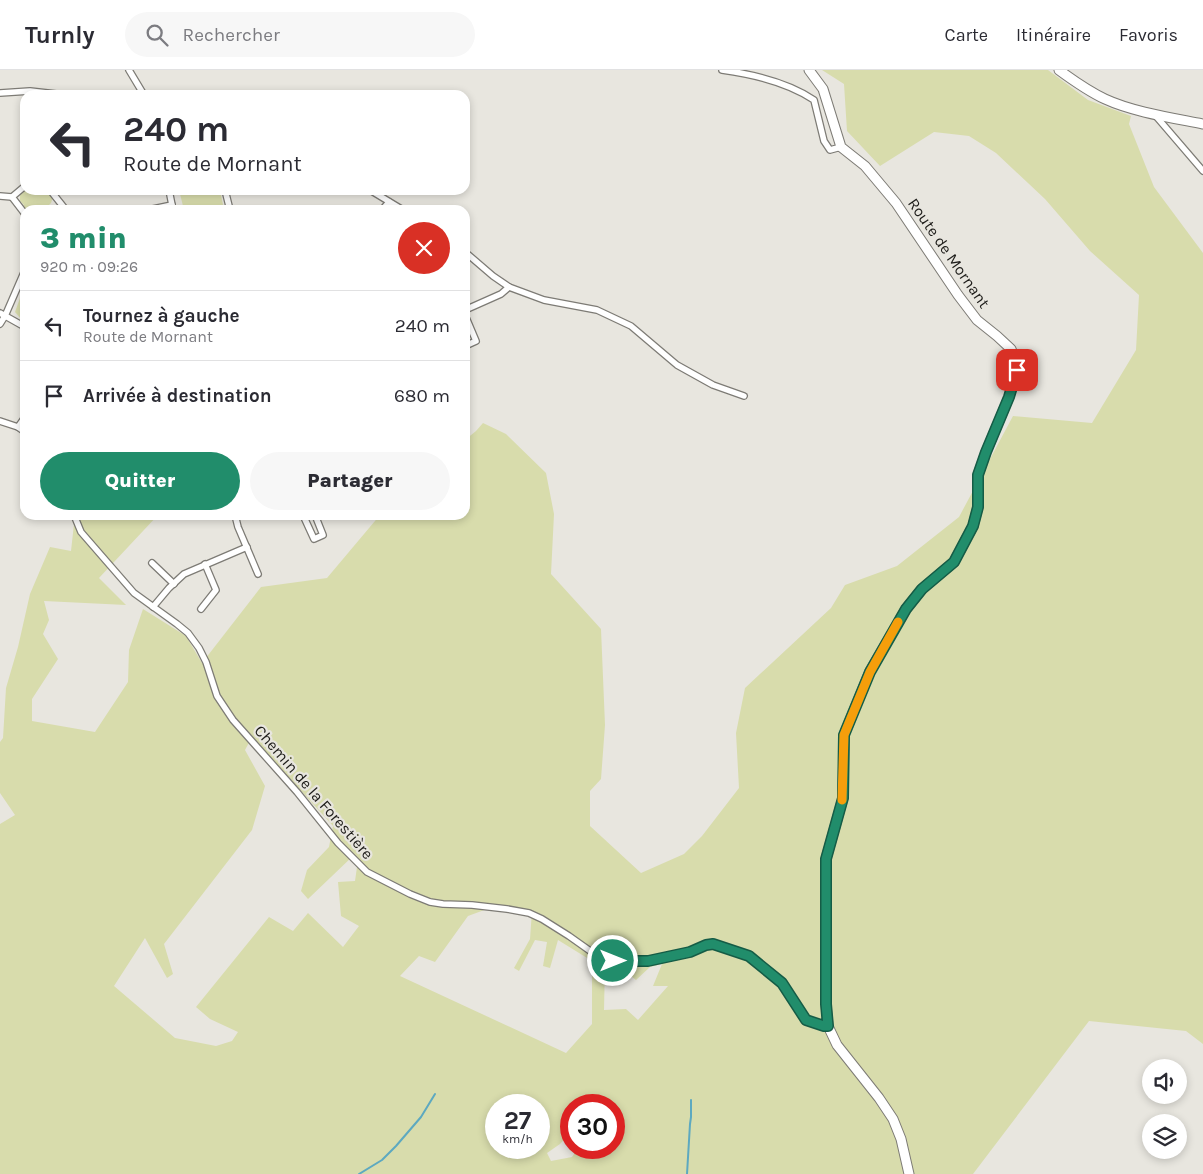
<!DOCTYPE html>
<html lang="fr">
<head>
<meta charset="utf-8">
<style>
	:root { --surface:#fff; --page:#f7f7f7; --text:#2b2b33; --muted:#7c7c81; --line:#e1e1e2; --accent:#218d6b }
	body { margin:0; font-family:Karla,sans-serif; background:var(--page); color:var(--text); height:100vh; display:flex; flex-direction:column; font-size:19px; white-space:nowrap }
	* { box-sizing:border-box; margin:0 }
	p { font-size:16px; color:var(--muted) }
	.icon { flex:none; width:28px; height:28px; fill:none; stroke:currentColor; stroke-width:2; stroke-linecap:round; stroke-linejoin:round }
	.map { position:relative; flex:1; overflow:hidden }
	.side { position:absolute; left:20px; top:135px; width:450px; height:315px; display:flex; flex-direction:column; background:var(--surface); border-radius:15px; box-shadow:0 2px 8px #0003 }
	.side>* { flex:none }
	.banner { position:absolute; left:20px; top:20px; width:450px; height:105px; border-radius:15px; box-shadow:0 2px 8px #0003; background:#fff; color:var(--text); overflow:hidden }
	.fabs { position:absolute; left:1142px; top:989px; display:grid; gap:10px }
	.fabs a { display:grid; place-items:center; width:45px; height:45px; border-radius:50%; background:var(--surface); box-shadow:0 2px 8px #0003; font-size:25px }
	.speed { position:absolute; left:485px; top:1024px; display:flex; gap:10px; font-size:25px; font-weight:700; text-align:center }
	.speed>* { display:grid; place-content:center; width:65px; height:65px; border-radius:50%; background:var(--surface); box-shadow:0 2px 8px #0003; line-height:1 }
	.speed small { font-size:12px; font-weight:400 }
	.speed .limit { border:8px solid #d22; background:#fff; color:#111 }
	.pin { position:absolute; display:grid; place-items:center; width:42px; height:42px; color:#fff; margin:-21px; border-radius:10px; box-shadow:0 2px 8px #0006 }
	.me { position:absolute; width:55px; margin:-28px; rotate:90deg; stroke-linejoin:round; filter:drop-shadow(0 0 4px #0008) }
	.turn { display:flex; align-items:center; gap:18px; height:105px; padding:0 20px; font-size:22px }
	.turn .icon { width:65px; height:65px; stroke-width:2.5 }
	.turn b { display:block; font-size:35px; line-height:42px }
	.round { display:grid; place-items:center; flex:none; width:52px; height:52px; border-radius:26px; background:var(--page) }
	.headline { display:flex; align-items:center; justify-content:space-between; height:85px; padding:0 20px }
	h1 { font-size:30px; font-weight:800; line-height:38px; color:var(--accent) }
	.action { display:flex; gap:10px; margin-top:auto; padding:10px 20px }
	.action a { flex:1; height:58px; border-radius:30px; background:var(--accent); color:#fff; font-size:20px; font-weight:800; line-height:58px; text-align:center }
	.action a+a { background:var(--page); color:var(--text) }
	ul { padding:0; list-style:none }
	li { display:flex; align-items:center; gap:15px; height:70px; padding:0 20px; border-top:1px solid var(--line) }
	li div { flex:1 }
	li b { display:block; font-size:19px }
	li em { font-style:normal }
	header { display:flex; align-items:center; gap:30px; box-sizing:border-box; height:70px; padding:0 25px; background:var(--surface); border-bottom:1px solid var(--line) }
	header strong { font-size:24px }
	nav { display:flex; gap:28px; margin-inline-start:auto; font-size:18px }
	.search { width:350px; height:45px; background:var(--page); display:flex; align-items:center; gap:12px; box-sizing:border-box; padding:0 18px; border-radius:28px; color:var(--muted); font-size:19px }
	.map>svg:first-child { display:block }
	.green { fill:#d8dcac; fill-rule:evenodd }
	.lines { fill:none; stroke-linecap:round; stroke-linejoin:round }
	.stream { stroke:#5da9c0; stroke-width:2 }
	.street-casing { stroke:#7d7b75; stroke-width:8 }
	.secondary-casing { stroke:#7d7b75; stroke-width:11 }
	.street { stroke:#fff; stroke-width:5.5 }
	.secondary { stroke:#fff; stroke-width:9 }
	.route-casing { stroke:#155c46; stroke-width:12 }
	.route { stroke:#218d6b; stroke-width:9 }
	.slow { stroke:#f59e0b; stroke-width:9 }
	.labels { text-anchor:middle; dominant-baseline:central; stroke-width:4.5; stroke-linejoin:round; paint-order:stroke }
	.street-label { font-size:16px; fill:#1d1c19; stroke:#e8e6df }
</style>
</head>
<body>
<header>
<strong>Turnly</strong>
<div class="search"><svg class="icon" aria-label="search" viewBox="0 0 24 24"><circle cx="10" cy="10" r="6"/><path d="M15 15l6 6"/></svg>Rechercher</div>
<nav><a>Carte</a><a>Itinéraire</a><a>Favoris</a></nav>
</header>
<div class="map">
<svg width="1203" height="1104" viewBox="0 0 1203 1104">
	<rect width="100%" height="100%" fill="#e8e6df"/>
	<!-- green -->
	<g class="green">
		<path d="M 822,0 L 1048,0 L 1088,30 L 1131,46 L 1129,54 L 1154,117 L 1203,183 L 1203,974 L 1186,961 L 1089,951 L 973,1104 L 0,1104 L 0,754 L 15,745 L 0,723 L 0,672 L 3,668 L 6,618 L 18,577 L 30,524 L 50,477 L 71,481 L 75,445 L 158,445 L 99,508 L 126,535 L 44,531 L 49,550 L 43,564 L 58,589 L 32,629 L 32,651 L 95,662 L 128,612 L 129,580 L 143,539 L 186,566 L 202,593 L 261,517 L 327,508 L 380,445 L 465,445 L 465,370 L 476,361 L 483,353 L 506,364 L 546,403 L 554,444 L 551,504 L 601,559 L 605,655 L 601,709 L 590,721 L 590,756 L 641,803 L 684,784 L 702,766 L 739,718 L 736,663 L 745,618 L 831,538 L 845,515 L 897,496 L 959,447 L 1013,346 L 1092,353 L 1136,280 L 1139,225 L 1090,181 L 1045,129 L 996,83 L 969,66 L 934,62 L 880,96 L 847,61 L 844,14 ZM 252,667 L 333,756 L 329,777 L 307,800 L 301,821 L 308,829 L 354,785 L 358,790 L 355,811 L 338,812 L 341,846 L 359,856 L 343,877 L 308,843 L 293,861 L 269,847 L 196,937 L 210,949 L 238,962 L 232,971 L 216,976 L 175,968 L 114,916 L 145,868 L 167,908 L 173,904 L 164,874 L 252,760 L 265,716 L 245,680 ZM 498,835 L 532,841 L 530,869 L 514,898 L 519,901 L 535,870 L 547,872 L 543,896 L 550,898 L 558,870 L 592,891 L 592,954 L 566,983 L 400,906 L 419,886 L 435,892 L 468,846 ZM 605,894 L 621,898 L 636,910 L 650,897 L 662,894 L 653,916 L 668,916 L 638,950 L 626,939 L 604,940 ZM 496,1035 L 539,1035 L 539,1078 L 496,1078 ZM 571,1035 L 614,1035 L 614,1078 L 578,1078 L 572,1087 L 551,1091 L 547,1083 L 560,1074 L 571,1062 Z"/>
		<polygon points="25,119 25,120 48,120 53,127 51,133 47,137 50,140 25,140 21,137 24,135 20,131 20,123"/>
		<polygon points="179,120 220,120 224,140 184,140"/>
		<polygon points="25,214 25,251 23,251 15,242"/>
	</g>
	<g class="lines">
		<!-- stream -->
		<g class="stream">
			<polyline points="359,1104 382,1090 396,1076 421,1047 435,1024"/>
			<polyline points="687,1104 690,1054 691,1047 691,1030"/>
		</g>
		<defs>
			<g id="street">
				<polyline points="129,0 144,25"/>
				<path d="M 722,0 C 751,4 789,13 814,30 L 824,71 L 830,80 L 841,77"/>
				<polyline points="0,23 30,21 65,25"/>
				<polyline points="1155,45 1203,101"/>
				<polyline points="25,116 12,127 25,144"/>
				<polyline points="50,120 66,140"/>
				<polyline points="169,120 173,140"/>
				<polyline points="225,120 230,140"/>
				<polyline points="370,120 403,140"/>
				<polyline points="0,126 12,127"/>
				<polyline points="148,140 172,135"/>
				<polyline points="382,140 389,132"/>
				<polyline points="465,182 493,206 509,217 544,230 597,240 631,256 677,295 713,315 744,326"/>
				<polyline points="465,240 501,224 509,217"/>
				<polyline points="0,243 25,257"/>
				<polyline points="465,245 476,271 465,276"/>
				<polyline points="0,254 5,246 25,200"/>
				<polyline points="0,351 18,357 25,362"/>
				<polyline points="18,357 25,347"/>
				<polyline points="74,445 81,462 134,523 177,554 188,563 199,578 206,592 217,626 233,650 297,722 338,773 367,802 410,824 430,832 443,834 472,835 507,839 529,843 542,849 569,866 593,883 613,891 648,891 690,882 706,875 713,874 749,886 782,913 806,949 824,956 828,956"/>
				<polyline points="235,445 238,457 258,504"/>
				<polyline points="303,445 314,469 323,465 315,445"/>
				<polyline points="152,493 174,514"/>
				<polyline points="153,537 169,518 184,504 247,477"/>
				<polyline points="201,539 216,520 205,494"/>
			</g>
			<g id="secondary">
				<polyline points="809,0 823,19 841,77 865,96 896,133 958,225 977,250 997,266 1011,279 1015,289 1017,300 1009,327 986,382 978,405 978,437 973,456 954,492 922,519 906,539 870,601 844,665 843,728 826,789 826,934 828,956 837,975 879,1028 893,1049 901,1069 909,1104"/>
				<path d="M 1059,0 C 1074,11 1088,21 1105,29 C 1133,42 1173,48 1203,54"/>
			</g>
		</defs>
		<!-- street casing -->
		<use href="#street" class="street-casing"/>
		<!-- secondary casing -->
		<use href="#secondary" class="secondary-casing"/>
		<!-- street -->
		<use href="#street" class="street"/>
		<!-- secondary -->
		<use href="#secondary" class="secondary"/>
	</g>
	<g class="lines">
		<defs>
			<polyline id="route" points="613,891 648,891 690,882 706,875 713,874 749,886 782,913 806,950 824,956 828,956 826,934 826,789 843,728 844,665 870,602 906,539 922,519 954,492 973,456 978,437 978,405 986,382 1009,327 1017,300"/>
		</defs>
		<!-- route casing -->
		<use href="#route" class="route-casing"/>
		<!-- route -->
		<use href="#route" class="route"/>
		<!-- slow -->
		<polyline class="slow" points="842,730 844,665 870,602 898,552"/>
	</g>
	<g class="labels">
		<!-- street labels -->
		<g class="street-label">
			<text transform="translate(949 183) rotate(55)">Route de Mornant</text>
			<text transform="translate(314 722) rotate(49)">Chemin de la Forestière</text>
		</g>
	</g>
</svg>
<div class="fabs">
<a><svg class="icon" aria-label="sound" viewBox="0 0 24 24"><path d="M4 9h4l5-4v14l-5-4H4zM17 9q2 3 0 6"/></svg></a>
<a><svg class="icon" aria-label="layers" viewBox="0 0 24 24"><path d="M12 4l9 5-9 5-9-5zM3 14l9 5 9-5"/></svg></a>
</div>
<div class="speed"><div>27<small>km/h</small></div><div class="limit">30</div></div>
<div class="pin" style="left:1017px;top:300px;background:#d93025"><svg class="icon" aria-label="arrive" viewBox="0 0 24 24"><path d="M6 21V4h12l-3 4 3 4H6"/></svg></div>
<svg class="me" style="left:613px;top:891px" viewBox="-20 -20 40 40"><circle r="17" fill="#218d6b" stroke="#fff" stroke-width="3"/><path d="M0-11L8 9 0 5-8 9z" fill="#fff"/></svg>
<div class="banner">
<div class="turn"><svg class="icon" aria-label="left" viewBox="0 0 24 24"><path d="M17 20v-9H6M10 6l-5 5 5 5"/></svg><div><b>240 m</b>Route de Mornant</div></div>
</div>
<section class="side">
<div class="headline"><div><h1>3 min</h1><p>920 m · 09:26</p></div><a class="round" style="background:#d93025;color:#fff"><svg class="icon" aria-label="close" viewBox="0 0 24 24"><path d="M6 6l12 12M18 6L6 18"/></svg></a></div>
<ul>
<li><svg class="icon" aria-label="left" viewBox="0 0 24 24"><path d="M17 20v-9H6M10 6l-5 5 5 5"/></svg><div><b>Tournez à gauche</b><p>Route de Mornant</p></div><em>240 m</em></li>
<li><svg class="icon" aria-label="arrive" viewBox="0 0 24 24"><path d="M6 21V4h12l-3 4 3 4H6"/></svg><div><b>Arrivée à destination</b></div><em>680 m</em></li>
</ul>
<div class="action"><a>Quitter</a><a>Partager</a></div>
</section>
</div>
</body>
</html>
